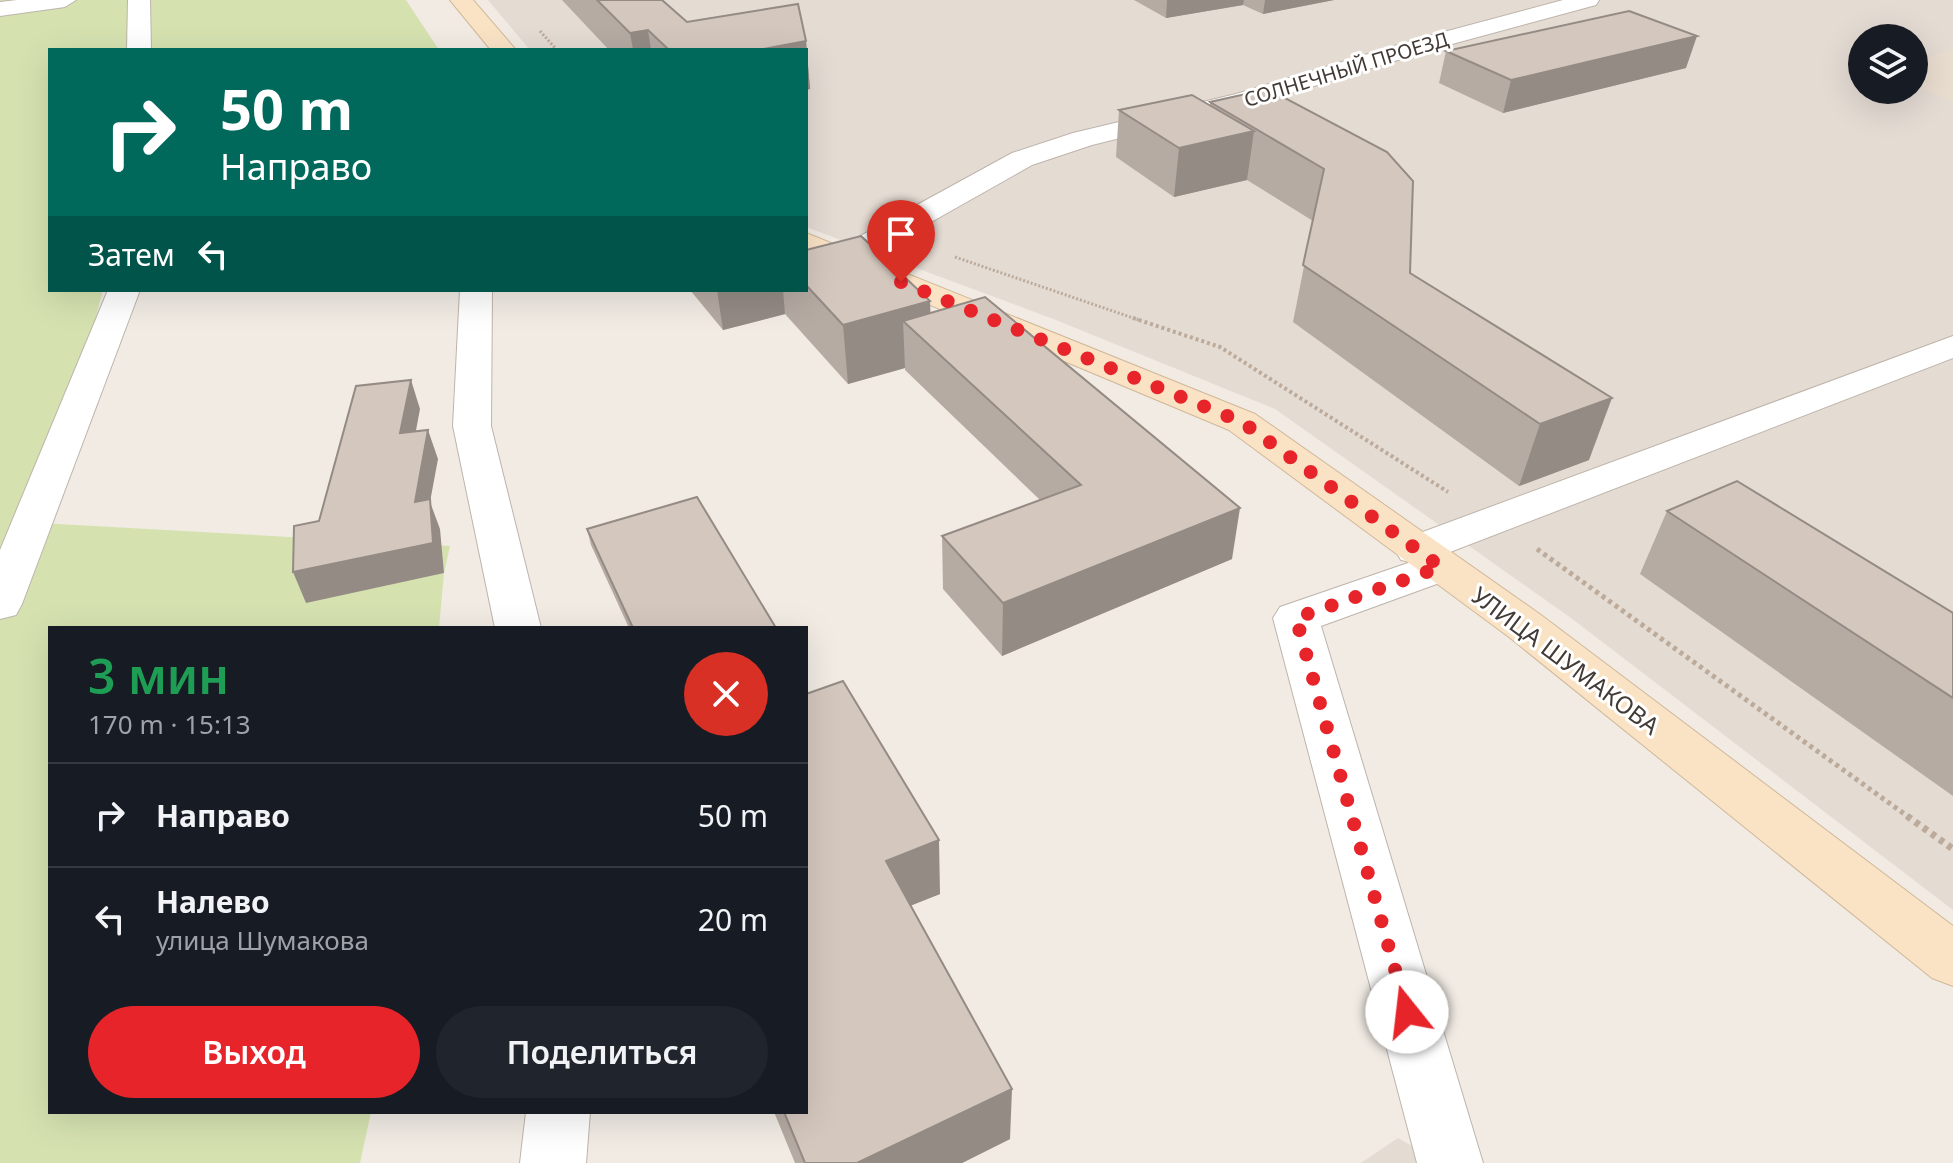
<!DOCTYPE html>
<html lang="ru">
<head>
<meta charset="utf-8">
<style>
	:root { --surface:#171b24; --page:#20242c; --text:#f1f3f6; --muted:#9ea1a6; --line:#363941; --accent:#e8242b }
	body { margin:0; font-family:"Noto Sans",sans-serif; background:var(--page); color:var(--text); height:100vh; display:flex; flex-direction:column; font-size:30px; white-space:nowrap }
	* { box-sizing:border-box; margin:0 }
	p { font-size:26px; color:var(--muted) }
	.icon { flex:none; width:44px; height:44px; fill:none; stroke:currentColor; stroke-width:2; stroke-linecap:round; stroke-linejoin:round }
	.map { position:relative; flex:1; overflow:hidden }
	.sheet { position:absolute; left:48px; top:626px; width:760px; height:488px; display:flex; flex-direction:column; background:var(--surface); border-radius:0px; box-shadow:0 8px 32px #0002 }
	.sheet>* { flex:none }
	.top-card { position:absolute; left:48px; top:48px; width:760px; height:244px; border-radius:0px; box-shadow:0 8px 32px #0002; background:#00695c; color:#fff; overflow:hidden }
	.tools { position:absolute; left:1848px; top:24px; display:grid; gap:16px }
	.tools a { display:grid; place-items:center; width:80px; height:80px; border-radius:50%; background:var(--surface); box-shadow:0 8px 32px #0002; font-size:40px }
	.pin { position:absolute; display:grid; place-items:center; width:68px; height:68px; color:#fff; margin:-82px -34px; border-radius:50% 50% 50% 0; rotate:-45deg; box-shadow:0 0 8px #0007 }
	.pin .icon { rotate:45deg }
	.me { position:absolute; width:88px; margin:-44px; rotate:344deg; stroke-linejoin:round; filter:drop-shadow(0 0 6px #0008) }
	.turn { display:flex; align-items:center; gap:28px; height:168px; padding:0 40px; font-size:36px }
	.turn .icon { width:104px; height:104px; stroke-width:2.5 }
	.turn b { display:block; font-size:56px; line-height:68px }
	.then { display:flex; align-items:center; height:76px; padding:0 40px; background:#0003; gap:16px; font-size:30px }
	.round { display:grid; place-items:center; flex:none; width:84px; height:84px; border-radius:42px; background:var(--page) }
	.head { display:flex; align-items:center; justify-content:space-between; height:136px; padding:0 40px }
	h1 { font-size:48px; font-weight:600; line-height:60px; color:#1e9e55 }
	.action { display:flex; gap:16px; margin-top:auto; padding:16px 40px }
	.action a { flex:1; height:92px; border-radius:48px; background:var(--accent); color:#fff; font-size:32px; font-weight:600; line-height:92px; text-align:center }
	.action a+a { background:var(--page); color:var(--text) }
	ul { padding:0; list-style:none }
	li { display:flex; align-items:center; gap:24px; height:104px; padding:0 40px; border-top:2px solid var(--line) }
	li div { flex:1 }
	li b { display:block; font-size:30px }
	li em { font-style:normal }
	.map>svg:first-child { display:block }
	.residential { fill:#e4dbd3; fill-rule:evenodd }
	.education { fill:#e9ddcf }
	.green { fill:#d5e2b0 }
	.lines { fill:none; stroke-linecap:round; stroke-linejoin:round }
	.street-casing { stroke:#beb4ab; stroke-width:2 }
	.secondary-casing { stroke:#d0b89a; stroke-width:2 }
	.path-far3 { stroke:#bcaa9a; stroke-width:3; stroke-dasharray:2 2; stroke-linecap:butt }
	.path-far2 { stroke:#bcaa9a; stroke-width:4; stroke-dasharray:3 3; stroke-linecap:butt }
	.path-far1 { stroke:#bcaa9a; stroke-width:5; stroke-dasharray:4 4; stroke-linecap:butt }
	.path { stroke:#bcaa9a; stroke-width:7; stroke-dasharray:5 5; stroke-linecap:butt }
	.street { fill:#fff; fill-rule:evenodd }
	.secondary { fill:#fae3c5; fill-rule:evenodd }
	.wall { fill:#b6aba3 }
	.shaded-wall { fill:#948b85 }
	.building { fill:#d4c7be; stroke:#948b85; stroke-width:2 }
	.route { stroke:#e8242b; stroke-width:14; stroke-dasharray:0 25.2 }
	.labels { text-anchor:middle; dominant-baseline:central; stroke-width:6; stroke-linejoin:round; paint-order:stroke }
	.far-street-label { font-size:20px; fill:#423a35; stroke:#fff }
	.street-label { font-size:24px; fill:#423a35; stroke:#fff }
</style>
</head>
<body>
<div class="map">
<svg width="1953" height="1163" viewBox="0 0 1953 1163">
	<rect width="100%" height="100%" fill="#f1ebe4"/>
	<!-- residential -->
	<g class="residential">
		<path d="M 488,0 L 1953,0 L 1953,910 L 1571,618 L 1275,409 L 1056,320 L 806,227 L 806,50 L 530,50 ZM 1862,38 L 1914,38 L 1914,90 L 1862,90 Z"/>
		<polygon points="1398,1138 1441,1163 1361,1163"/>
	</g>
	<!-- education -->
	<polygon class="education" points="1953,50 1953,101 1914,86 1914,61"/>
	<!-- green -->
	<polygon class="green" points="0,0 406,0 439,50 50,50 50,290 103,290 40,523 450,546 444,573 439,628 50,628 50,1112 371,1112 360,1163 0,1163"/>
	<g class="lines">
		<defs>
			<g id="street">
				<polygon points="17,0 76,0 65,7 0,16 0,2"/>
				<polygon points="128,0 150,0 151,50 127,50"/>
				<polygon points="1563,0 1599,0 1596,5 1430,50 1253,105 1092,145 1032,165 855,265 844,267 833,265 828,258 833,251 1012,153 1073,133 1236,94 1414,40"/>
				<polygon points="108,290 140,290 22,604 16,615 0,619 0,550"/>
				<polygon points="460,290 492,290 491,426 541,628 495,628 453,426"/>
				<polygon points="1953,336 1953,358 1445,554 1456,557 1463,567 1456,577 1321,626 1483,1163 1417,1163 1273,618 1280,607 1411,562 1401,560 1395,550 1401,540"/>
				<polygon points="526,1112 590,1112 586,1163 520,1163"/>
			</g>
			<g id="secondary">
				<polygon points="450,0 473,0 516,50 491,50"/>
				<polygon points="806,233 1255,414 1541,615 1953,926 1953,986 1932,978 1509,637 1229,430 806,253"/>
			</g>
		</defs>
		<!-- street casing -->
		<use href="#street" class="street-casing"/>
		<!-- secondary casing -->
		<use href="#secondary" class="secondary-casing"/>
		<!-- path-far3 -->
		<g class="path-far3">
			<polyline points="540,31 557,50"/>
			<polyline points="955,257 1139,320"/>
		</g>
		<!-- path-far2 -->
		<polyline class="path-far2" points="1133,318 1220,347 1448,492"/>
		<!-- path-far1 -->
		<polyline class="path-far1" points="1537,549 1910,818"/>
		<!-- path -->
		<polyline class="path" points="1907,816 1953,849"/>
		<!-- street -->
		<use href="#street" class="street"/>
		<!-- secondary -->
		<use href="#secondary" class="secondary"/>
	</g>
	<!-- wall -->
	<g class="wall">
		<polygon points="562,0 662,0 687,22 806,41 810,89 806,90 806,50 609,50"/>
		<polygon points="1134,0 1334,0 1263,14 1243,5 1166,18"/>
		<polygon points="1446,51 1686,68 1503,113 1439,83"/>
		<polygon points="1268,89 1410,273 1589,460 1519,486 1293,322 1313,221 1247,180 1174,197 1116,157 1119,110 1210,106 1210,102"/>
		<polygon points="806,250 931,313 1232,559 1002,656 943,589 942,536 1040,500 905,370 905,368 848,384 785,314 723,330 690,290 806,290"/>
		<polygon points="1667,511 1953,613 1953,796 1640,574"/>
		<polygon points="587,529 776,628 629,628 591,545"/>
		<polygon points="806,694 940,894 911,905 1010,1139 962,1163 795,1163 774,1112 806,1112"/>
	</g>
	<!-- shaded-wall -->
	<g class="shaded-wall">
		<polygon points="1167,0 1244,0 1243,5 1166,18"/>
		<polygon points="1265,0 1334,0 1263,14"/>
		<polygon points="648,30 651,50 633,50 630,33"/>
		<polygon points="1697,36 1686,68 1503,113 1511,80"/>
		<polygon points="806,41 810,89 806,90 806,50 758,50"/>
		<polygon points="1254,131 1247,180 1174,197 1179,148"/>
		<polygon points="717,290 783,290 785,314 723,330"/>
		<polygon points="930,301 932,348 903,321 905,368 848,384 843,325"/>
		<polygon points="411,380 420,409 410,462 400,433"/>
		<polygon points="1612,398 1589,460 1519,486 1540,424"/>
		<polygon points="428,430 438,459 430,502 440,529 444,573 306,603 293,572 415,502"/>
		<polygon points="1240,508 1232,559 1002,656 1003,603"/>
		<polygon points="939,840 940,894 890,914 886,861"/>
		<polygon points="1012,1089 1010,1139 962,1163 857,1163"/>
	</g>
	<!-- building -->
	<g class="building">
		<polygon points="597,0 662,0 687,22 798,4 806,41 758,50 669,50 648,30 630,33"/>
		<polygon points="1629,11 1697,36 1511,80 1446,51"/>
		<polygon points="1268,89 1387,152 1413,181 1410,273 1612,398 1540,424 1303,265 1324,169 1210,102"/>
		<polygon points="1192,95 1254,131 1179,148 1119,110"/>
		<polygon points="861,236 930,301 843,325 806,285 806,250"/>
		<polygon points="985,297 1240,508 1003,603 942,536 1081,485 903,321"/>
		<polygon points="411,380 400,433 428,430 415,502 430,499 433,543 293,572 294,526 319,521 356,386"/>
		<polygon points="1737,481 1953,613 1953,698 1667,511"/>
		<polygon points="697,497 776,628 633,628 587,529"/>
		<polygon points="843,681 939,840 886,861 1012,1089 857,1163 805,1163 784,1112 806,1112 806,694"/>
	</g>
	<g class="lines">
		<!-- route -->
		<polyline class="route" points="901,282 1242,422 1441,567 1296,618 1407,1012"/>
	</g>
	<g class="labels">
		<!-- far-street labels -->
		<g class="far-street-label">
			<text transform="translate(1346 69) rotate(-17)">СОЛНЕЧНЫЙ ПРОЕЗД</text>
		</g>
		<!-- street labels -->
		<g class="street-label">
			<text transform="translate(1566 660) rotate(37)">УЛИЦА ШУМАКОВА</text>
		</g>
	</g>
</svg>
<div class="tools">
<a><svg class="icon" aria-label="layers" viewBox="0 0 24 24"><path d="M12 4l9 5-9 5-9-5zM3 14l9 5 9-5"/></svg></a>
</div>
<div class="pin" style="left:901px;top:282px;background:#d93025"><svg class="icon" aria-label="arrive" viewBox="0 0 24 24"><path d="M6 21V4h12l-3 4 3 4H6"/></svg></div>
<svg class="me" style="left:1407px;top:1012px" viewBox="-20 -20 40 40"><circle r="19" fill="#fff"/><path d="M0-13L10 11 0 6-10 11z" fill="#e8242b"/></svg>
<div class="top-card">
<div class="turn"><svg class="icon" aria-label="right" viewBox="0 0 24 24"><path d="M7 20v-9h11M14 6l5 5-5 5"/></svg><div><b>50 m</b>Направо</div></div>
<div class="then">Затем<svg class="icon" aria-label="left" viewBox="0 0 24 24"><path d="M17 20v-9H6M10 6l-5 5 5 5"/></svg></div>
</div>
<section class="sheet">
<div class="head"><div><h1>3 мин</h1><p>170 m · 15:13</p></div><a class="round" style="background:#d93025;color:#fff"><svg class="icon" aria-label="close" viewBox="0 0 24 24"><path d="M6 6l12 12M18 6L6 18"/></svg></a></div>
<ul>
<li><svg class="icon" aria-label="right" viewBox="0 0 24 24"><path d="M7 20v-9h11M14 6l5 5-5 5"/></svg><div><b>Направо</b></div><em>50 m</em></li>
<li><svg class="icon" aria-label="left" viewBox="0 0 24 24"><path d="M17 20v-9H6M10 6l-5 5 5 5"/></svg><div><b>Налево</b><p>улица Шумакова</p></div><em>20 m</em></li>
</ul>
<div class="action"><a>Выход</a><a>Поделиться</a></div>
</section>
</div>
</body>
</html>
